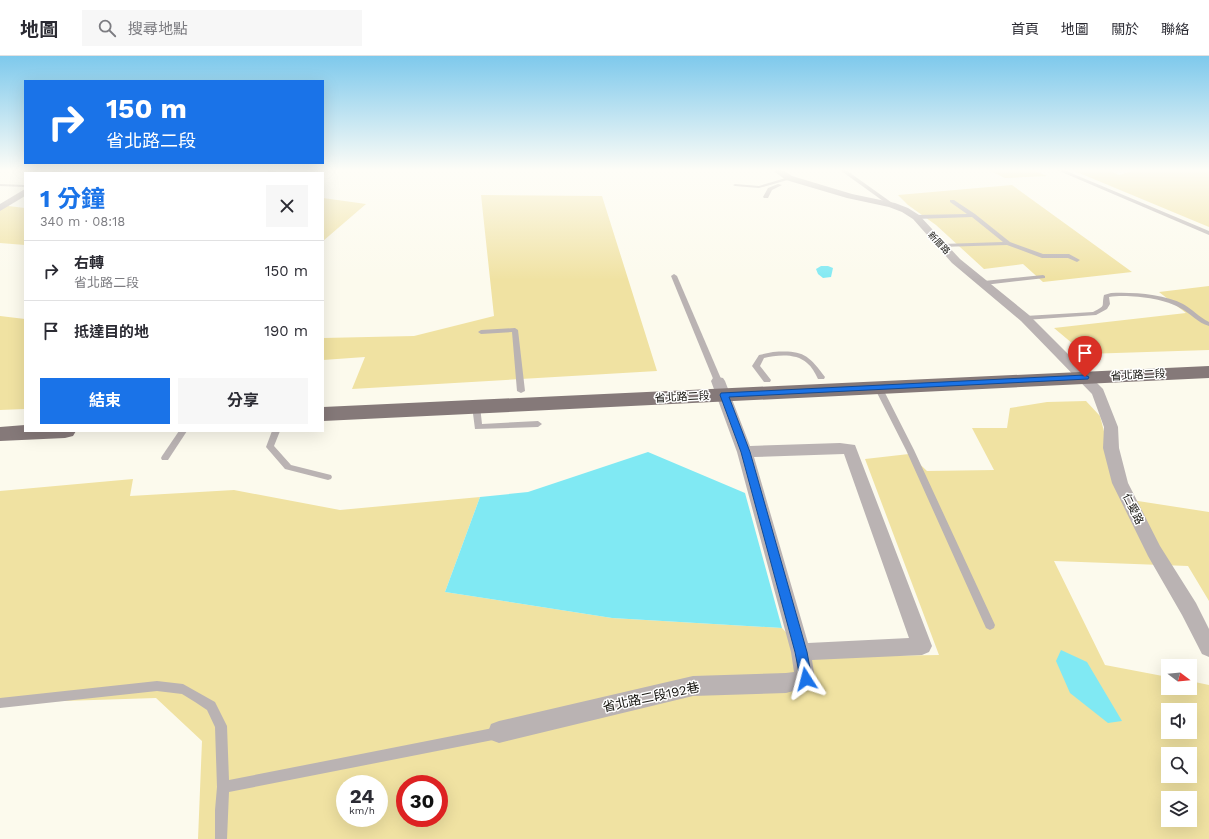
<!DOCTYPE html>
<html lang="zh-TW">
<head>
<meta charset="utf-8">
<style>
	:root { --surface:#fff; --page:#f7f7f7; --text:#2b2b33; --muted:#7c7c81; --line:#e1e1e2; --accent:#1a73e8 }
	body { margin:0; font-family:"Work Sans","Noto Sans TC",sans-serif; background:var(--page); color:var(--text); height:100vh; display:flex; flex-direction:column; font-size:15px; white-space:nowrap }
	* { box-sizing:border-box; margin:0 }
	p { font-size:13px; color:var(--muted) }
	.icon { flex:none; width:22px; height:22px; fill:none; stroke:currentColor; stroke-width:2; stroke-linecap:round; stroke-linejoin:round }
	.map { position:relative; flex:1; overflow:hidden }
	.panel { position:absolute; left:24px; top:116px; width:300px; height:260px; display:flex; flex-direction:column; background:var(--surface); border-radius:0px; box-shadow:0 4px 16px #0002 }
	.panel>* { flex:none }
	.hud { position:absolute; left:24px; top:24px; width:300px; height:84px; border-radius:0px; box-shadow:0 4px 16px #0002; background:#1a73e8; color:#fff; overflow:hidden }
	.needle { width:26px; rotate:106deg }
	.buttons { position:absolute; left:1161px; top:603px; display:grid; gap:8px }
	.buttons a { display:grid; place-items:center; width:36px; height:36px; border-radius:0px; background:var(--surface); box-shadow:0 4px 16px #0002; font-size:20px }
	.speed { position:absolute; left:336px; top:719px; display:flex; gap:8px; font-size:20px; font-weight:700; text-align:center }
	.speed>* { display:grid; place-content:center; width:52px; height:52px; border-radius:50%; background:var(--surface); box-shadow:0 4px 16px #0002; line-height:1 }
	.speed small { font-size:10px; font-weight:400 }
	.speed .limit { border:6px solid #d22; background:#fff; color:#111 }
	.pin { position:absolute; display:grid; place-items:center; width:34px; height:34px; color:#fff; margin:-41px -17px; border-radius:50% 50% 50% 0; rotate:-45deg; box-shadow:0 0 4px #0007 }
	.pin .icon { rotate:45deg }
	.me { position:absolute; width:44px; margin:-22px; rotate:351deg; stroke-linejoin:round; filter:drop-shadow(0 0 3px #0008) }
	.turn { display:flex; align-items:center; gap:14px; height:84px; padding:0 16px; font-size:18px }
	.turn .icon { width:52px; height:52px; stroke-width:2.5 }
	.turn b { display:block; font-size:28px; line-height:34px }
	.round { display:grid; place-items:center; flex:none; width:42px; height:42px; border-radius:0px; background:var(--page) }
	.summary { display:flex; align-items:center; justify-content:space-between; height:68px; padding:0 16px }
	h1 { font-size:24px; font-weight:700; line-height:30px; color:var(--accent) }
	.primary-button { display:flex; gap:8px; margin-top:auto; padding:8px 16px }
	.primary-button a { flex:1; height:46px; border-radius:0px; background:var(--accent); color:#fff; font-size:16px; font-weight:700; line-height:46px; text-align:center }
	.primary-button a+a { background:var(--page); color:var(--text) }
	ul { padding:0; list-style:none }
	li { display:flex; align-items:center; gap:12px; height:60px; padding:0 16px; border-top:1px solid var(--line) }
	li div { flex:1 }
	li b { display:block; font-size:15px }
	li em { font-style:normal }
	header { display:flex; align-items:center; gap:24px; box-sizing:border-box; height:56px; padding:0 20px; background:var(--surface); border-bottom:1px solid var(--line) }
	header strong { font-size:19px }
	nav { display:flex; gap:22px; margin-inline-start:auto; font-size:14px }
	.search { width:280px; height:36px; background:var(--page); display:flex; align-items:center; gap:10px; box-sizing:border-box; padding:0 14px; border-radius:0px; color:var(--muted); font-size:15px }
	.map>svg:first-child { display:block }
	.industrial { fill:#fee9f0 }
	.green { fill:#f0e2a2; fill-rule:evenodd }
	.water { fill:#80e9f3 }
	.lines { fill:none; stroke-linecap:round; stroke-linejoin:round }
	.service { fill:#bab3b3; fill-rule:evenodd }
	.minor { fill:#bab3b3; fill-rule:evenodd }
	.primary { fill:#857979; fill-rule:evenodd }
	.route { fill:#1a73e8; stroke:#114b97 }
	.labels { text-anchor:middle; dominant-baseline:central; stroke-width:3; stroke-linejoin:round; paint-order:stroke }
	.far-street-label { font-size:9px; fill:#15140f; stroke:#fff }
	.street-label { font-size:11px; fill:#15140f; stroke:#fff }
	.near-street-label { font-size:13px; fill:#15140f; stroke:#fff }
</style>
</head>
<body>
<header>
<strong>地圖</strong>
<div class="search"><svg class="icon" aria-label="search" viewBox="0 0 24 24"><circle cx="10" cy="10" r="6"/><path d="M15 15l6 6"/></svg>搜尋地點</div>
<nav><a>首頁</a><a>地圖</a><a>關於</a><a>聯絡</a></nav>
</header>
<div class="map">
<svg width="1209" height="783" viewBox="0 0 1209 783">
	<rect width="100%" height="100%" fill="#fcfaed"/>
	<!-- industrial -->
	<polygon class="industrial" points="66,114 144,114 182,117 62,117"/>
	<!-- green -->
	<g class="green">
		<polygon points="988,114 1033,114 1047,120 1005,122"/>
		<polygon points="1072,114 1108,114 1119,119 1136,114 1209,114 1209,171"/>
		<polygon points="1012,129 1132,216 1043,226 1023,208 984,213 936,169 908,149 898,139"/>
		<polygon points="481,139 602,140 657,315 352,333 365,301 323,304 323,282 414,280 494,260"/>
		<polygon points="323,142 366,148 323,185"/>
		<polygon points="0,149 25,152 25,189 0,187"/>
		<polygon points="1209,230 1209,294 1085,298 1054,272 1186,257 1159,236"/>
		<polygon points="0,260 25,263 25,353 0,354"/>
		<path d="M 1086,345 L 1100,360 L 1117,425 L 1125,443 L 1209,456 L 1209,545 L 1188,510 L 1054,505 L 1105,609 L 1168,621 L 1168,632 L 1190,632 L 1190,625 L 1209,629 L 1209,783 L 198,783 L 202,685 L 156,642 L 0,647 L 0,435 L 133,423 L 130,440 L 234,434 L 340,454 L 480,441 L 445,536 L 612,562 L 782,572 L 809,601 L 939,599 L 865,403 L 909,398 L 927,415 L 994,414 L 972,372 L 1007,372 L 1010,352 L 1047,346 ZM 1168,654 L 1190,654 L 1190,676 L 1168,676 ZM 1168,698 L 1190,698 L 1190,720 L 1168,720 ZM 345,728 L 379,728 L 379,762 L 345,762 ZM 405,728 L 439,728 L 439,762 L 405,762 ZM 1168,742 L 1190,742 L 1190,764 L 1168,764 Z"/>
	</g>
	<!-- water -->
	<g class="water">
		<polygon points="821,210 828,210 833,212 831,221 823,222 818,218 816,213"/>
		<polygon points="648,396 745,437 782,572 612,562 445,536 480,441 528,436"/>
		<polygon points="1061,594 1087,606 1122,665 1108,667 1070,637 1056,605"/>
	</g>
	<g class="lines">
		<!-- service -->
		<g class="service">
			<polygon points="840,114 846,114 895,149 890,150"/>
			<polygon points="1057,114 1064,114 1209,175 1209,179"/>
			<polygon points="789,121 791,122 791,123 759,132 735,130 733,129 735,128 759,130"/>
			<polygon points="0,128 25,129 25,131 0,130"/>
			<polygon points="778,128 782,129 772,134 768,142 764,142 763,141 768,132"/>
			<polygon points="950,144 954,144 975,158 1010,186 1043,198 1069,198 1080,204 1077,206 1068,202 1042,202 1007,189 940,191 939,190 942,188 1003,186 972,161 916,163 913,161 916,159 967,158 950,146"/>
			<polygon points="674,218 677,220 722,325 721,327 715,327 714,325 671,220"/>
			<polygon points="1043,219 1045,220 1045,222 984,229 981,227 984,225"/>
			<path d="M 1111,237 C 1133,236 1164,238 1183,248 C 1192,253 1199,261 1209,266 L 1209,270 C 1198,267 1190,257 1180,252 C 1164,242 1127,238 1109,241 L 1110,248 L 1107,253 L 1096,259 L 1025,264 L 1022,262 L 1025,260 L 1093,256 C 1107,249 1101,251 1104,239 Z"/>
			<polygon points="515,272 518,274 525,335 521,337 517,335 512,276 481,278 478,276 481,274"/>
			<path d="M 773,296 C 802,294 808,298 825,321 L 824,323 L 818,323 C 815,317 812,311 807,307 C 796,297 777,299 764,302 L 760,310 L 771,324 L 770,326 L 764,326 L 752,310 L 759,299 Z"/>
			<polygon points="875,329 878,329 882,331 914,394 995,569 994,572 990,574 986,572 906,394 874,331"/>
			<polygon points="473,348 479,348 480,350 482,368 538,365 542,368 538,371 475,373 472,350"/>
			<polygon points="179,375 187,375 168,404 162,404 161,402 162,400"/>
			<polygon points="272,375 280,375 274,390 291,409 331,419 332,421 331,423 328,424 285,413 266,391"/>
			<polygon points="157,625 183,628 215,646 227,670 229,724 498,671 502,673 504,677 502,681 498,683 229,736 227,783 215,783 215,754 217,731 215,671 207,654 195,646 182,638 157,635 0,652 0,642"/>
		</g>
		<!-- minor -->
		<g class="minor">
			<polygon points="53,114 63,114 61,117 51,117"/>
			<rect x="268" y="114" width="8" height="3"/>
			<polygon points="772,114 783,114 792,120 852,138 895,147 908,152 919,159 960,203 1029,259 1103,333 1118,371 1119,392 1128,427 1160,490 1196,547 1209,573 1209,601 1202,598 1182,559 1148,500 1112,427 1103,392 1104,371 1092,338 1021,265 952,207 913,163 902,156 889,151 847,142 786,124"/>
			<polygon points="25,133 25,140 0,155 0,148"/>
			<path d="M 718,321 L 723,322 L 725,325 L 750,390 L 840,387 L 855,389 L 932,590 L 929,596 L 922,599 L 812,604 L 815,623 L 812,630 L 786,637 L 693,640 L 499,687 L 491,684 L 488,676 L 491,668 L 499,665 L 693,620 L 786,617 L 794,616 L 791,596 L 737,396 L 711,325 L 713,322 ZM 844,398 L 909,582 L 808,587 L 754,401 Z"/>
		</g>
		<!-- primary -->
		<g class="primary">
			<polygon points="1209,310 1209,322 323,365 323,351"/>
			<polygon points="25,369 25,375 76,375 73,380 65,382 0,385 0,371"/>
		</g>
	</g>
	<!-- sky -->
	<linearGradient id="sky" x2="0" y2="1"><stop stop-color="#7ec9ec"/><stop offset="0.51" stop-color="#fefdf7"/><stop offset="1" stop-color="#fefdf7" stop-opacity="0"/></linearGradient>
	<rect width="1209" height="224" fill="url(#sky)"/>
	<!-- route -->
	<polygon class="route" points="1085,319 1089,321 1088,323 729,341 750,396 807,596 812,623 810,627 806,629 801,627 795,596 741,396 720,339 721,337"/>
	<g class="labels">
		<!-- far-street labels -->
		<g class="far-street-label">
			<text transform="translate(939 187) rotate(47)">新厝路</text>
		</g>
		<!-- street labels -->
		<g class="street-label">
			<text transform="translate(1138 319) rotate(-3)">省北路二段</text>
			<text transform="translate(682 341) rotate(-3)">省北路二段</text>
			<text transform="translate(1133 453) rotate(64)">仁愛路</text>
		</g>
		<!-- near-street labels -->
		<g class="near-street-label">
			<text transform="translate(651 641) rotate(-12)">省北路二段192巷</text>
		</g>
	</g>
</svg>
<div class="buttons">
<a><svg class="needle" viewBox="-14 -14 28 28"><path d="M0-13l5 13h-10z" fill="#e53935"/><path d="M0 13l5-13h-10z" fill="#7c7c81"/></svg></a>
<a><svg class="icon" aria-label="sound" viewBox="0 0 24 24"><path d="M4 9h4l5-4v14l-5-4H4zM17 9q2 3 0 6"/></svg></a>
<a><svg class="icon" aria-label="search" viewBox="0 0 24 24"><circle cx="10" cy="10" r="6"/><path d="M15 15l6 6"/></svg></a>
<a><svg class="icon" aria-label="layers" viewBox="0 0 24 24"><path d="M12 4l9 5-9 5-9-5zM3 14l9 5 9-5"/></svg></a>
</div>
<div class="speed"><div>24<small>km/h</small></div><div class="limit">30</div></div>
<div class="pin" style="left:1085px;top:321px;background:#d93025"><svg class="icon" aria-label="arrive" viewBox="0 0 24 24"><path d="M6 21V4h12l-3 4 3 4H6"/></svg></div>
<svg class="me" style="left:806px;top:623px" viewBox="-20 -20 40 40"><path d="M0-17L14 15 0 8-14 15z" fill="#1a73e8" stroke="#fff" stroke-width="4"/></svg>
<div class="hud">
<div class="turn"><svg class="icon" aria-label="right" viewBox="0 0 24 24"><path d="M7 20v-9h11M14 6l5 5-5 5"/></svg><div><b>150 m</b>省北路二段</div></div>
</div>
<section class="panel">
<div class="summary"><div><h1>1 分鐘</h1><p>340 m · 08:18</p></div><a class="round"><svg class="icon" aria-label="close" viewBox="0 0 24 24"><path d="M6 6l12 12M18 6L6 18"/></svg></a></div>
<ul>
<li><svg class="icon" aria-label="right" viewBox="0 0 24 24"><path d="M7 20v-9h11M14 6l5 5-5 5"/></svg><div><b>右轉</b><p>省北路二段</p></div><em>150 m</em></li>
<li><svg class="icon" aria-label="arrive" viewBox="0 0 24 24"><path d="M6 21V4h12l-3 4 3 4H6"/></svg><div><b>抵達目的地</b></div><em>190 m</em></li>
</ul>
<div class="primary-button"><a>結束</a><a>分享</a></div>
</section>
</div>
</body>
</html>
